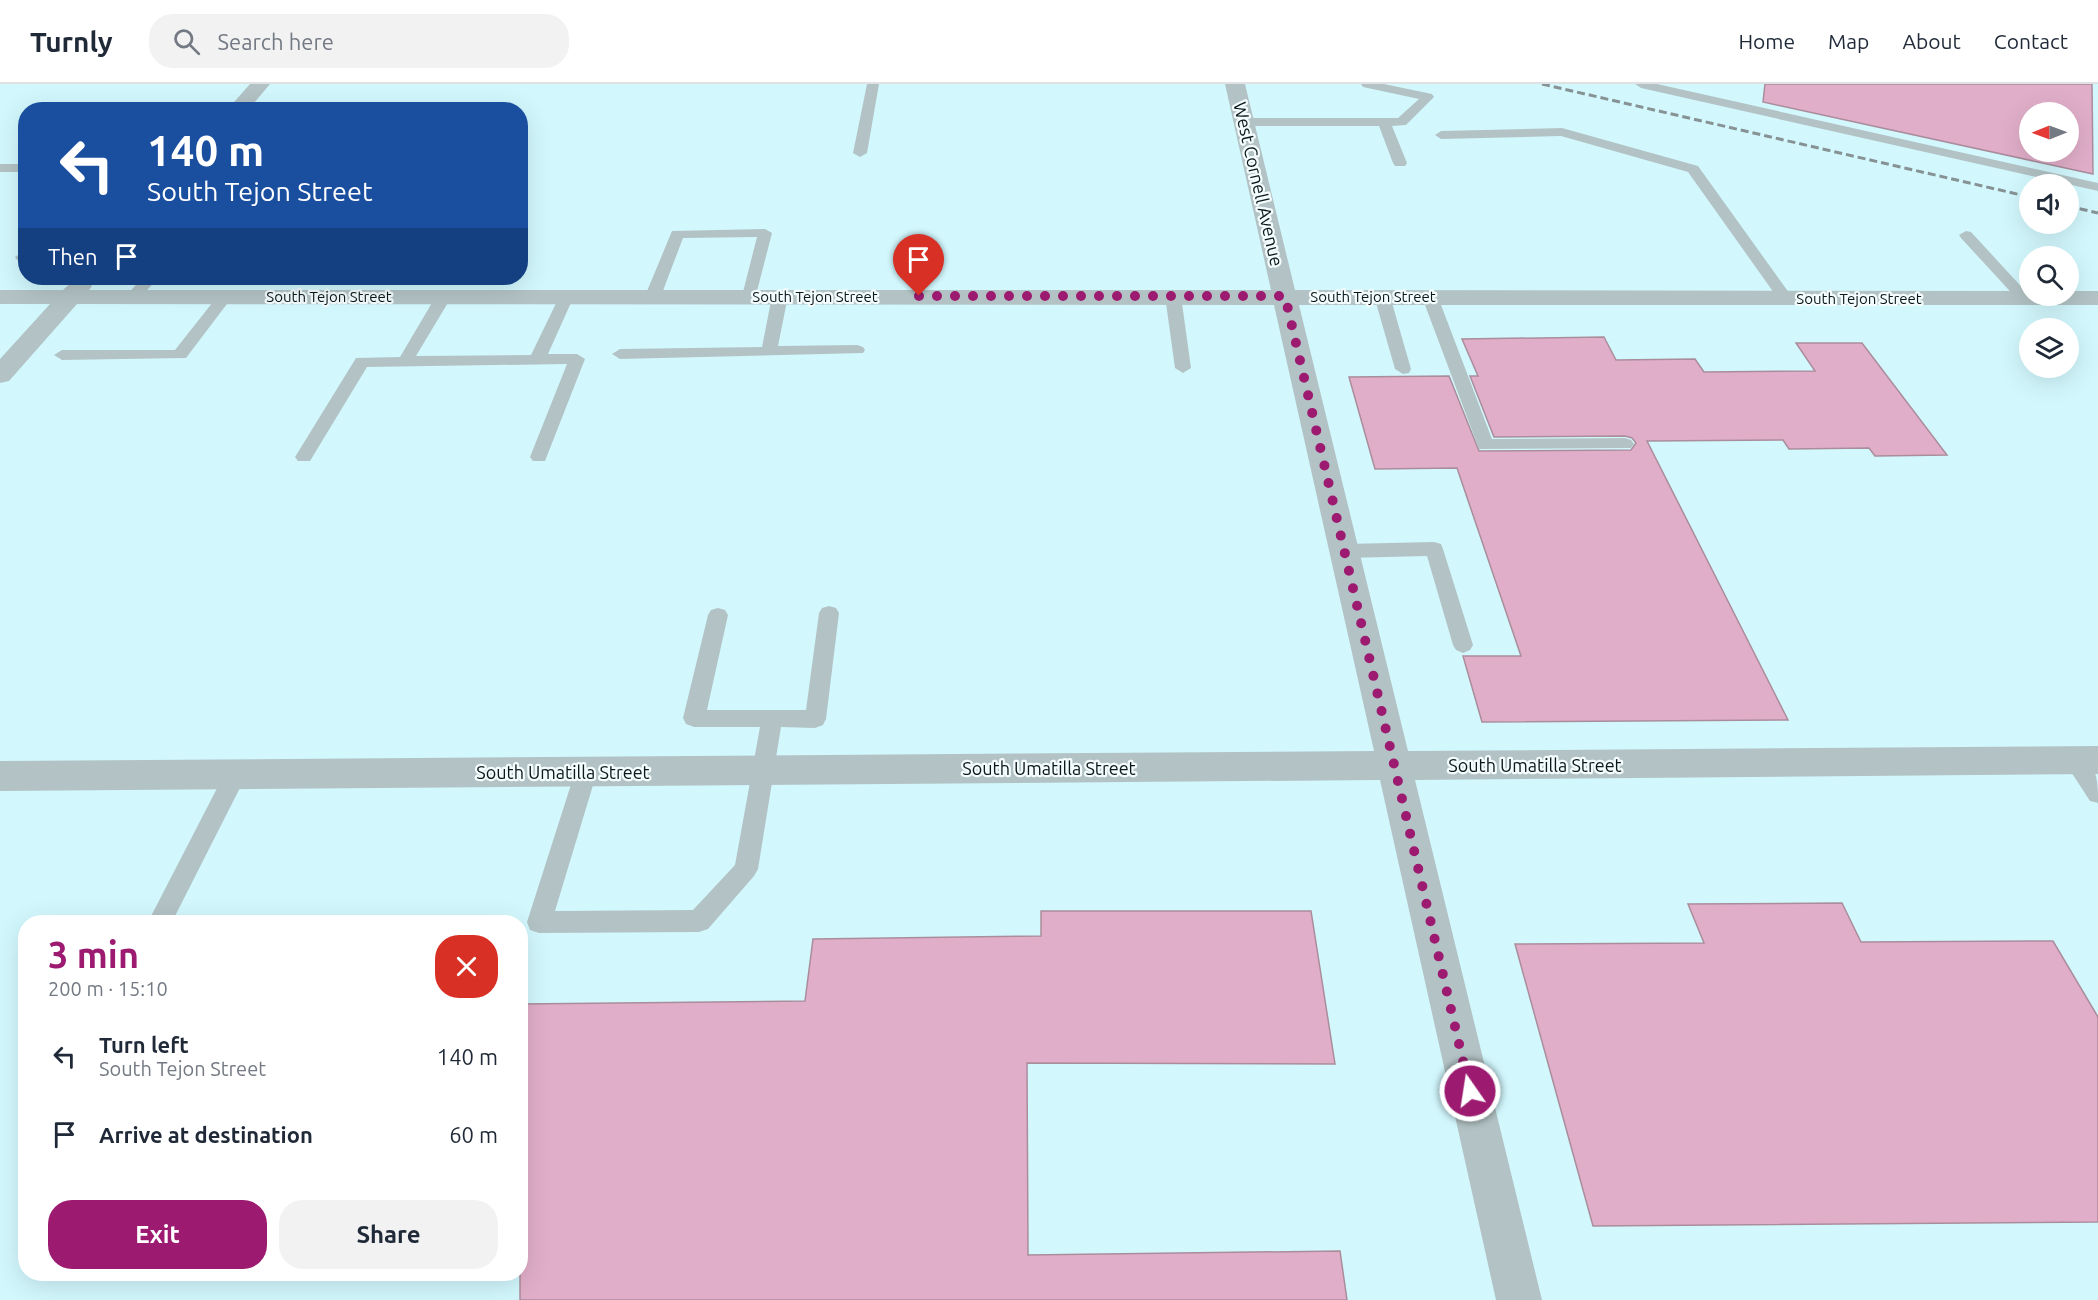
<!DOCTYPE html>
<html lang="en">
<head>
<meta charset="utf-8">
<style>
	:root { --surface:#fff; --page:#f2f2f3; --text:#1f2937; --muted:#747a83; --line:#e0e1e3; --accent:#9c1b70 }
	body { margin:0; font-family:Ubuntu,sans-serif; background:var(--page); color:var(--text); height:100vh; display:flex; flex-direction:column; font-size:22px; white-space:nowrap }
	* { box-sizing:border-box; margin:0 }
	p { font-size:20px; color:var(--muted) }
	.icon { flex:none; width:33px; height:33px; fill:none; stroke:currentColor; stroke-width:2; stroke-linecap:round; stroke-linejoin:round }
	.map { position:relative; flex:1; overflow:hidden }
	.panel { position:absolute; left:18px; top:831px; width:510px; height:366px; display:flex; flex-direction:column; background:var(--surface); border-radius:24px; box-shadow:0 6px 24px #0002 }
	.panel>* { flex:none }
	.top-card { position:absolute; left:18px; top:18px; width:510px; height:183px; border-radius:24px; box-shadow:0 6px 24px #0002; background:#1a4fa0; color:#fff; overflow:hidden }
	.needle { width:39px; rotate:269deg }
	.buttons { position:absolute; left:2019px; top:18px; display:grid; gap:12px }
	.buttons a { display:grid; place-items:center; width:60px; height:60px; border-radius:50%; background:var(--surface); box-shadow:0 6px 24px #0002; font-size:30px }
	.pin { position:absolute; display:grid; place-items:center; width:51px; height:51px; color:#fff; margin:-62px -26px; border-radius:50% 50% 50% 0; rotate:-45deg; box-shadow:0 0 6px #0007 }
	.pin .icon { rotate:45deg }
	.me { position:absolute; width:66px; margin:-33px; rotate:347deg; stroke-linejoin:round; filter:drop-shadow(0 0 4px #0008) }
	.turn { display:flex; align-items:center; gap:21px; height:126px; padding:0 30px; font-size:27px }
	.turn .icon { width:78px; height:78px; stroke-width:2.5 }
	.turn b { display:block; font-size:42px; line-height:51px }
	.then { display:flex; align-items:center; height:57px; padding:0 30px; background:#0003; gap:12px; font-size:22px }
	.round { display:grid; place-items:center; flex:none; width:63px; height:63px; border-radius:24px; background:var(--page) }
	.summary { display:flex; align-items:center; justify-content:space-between; height:102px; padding:0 30px }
	h1 { font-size:36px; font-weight:700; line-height:45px; color:var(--accent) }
	.action { display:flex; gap:12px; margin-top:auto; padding:12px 30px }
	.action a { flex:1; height:69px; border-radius:24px; background:var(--accent); color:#fff; font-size:24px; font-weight:700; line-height:69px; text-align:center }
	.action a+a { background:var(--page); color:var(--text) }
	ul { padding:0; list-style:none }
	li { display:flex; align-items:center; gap:18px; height:78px; padding:0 30px }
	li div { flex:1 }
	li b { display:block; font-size:22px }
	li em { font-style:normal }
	header { display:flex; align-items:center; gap:36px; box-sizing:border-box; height:84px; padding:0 30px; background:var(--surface); border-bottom:2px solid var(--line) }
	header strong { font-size:28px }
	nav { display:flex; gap:33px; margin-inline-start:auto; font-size:21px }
	.search { width:420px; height:54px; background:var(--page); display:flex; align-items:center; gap:15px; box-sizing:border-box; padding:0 21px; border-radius:24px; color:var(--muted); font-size:22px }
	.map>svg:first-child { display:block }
	.built { fill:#d2f8fe; fill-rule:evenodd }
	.building { fill:#e1aec9; stroke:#aa8d9b; stroke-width:1.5; fill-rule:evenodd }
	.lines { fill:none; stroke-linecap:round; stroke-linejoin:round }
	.service { fill:#b3c3c5; fill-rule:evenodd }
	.minor { fill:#b3c3c5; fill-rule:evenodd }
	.rail { stroke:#879294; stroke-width:3; stroke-dasharray:8 4; stroke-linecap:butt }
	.route { stroke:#9c1b70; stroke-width:10; stroke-dasharray:0 18 }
	.labels { text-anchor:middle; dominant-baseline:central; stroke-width:4.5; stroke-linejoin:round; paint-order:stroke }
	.far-street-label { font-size:15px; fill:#0a181a; stroke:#f4fcfd }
	.street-label { font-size:18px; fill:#0a181a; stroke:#f4fcfd }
</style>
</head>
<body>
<header>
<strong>Turnly</strong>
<div class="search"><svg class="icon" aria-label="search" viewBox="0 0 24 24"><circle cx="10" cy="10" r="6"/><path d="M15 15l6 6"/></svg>Search here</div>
<nav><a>Home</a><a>Map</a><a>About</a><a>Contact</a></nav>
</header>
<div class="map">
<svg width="2098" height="1216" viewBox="0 0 2098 1216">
	<rect width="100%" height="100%" fill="#f4fcfd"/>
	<!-- built -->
	<path class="built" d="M 0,0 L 2098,0 L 2098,1216 L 0,1216 ZM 26,26 L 520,26 L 520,194 L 26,194 ZM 2030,28 L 2068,28 L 2068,68 L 2030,68 ZM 2030,100 L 2068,100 L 2068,140 L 2030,140 ZM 2030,172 L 2068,172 L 2068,212 L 2030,212 ZM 2030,244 L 2068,244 L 2068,284 L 2030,284 ZM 26,838 L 520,838 L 520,1190 L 26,1190 Z"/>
	<!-- building -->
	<g class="building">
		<path d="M 1765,0 L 2092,0 L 2093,90 L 1763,18 ZM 2030,28 L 2068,28 L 2068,68 L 2030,68 Z"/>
		<polygon points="1604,253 1616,276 1695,275 1704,288 1815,287 1796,259 1862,259 1947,371 1875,372 1869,364 1789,365 1783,356 1647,357 1788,636 1482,638 1463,572 1521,572 1457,384 1375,385 1349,293 1449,292 1479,367 1631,366 1636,359 1632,354 1625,352 1494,353 1470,292 1478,292 1462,255"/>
		<polygon points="1842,819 1861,858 2053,857 2098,933 2098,1138 1593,1142 1515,860 1704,859 1688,820"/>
		<polygon points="1041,827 1311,827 1335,980 1027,979 1028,1171 1340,1167 1347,1216 520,1216 520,920 805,917 813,855 1041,852"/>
	</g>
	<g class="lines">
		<!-- service -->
		<g class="service">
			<polygon points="867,0 879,0 867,69 860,73 853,69"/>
			<polygon points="1361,0 1384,0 1432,10 1434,13 1406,41 1392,42 1407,79 1405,82 1395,82 1393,79 1379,42 1244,42 1238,38 1244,34 1398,34 1419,15 1363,3"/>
			<polygon points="1635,0 1657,0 2098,99 2098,107 1641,4"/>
			<polygon points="1562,44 1698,82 1792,213 1789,216 1779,216 1688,88 1561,52 1441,55 1435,51 1441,47"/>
			<rect x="0" y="80" width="26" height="8"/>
			<polygon points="765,145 772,149 755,215 750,217 742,212 757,153 683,154 661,212 653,217 645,212 672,147"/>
			<polygon points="1966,147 1971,148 2029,211 2032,214 2029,217 2019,217 1961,154 1959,151"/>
			<polygon points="26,166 26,177 17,176 15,173"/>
			<polygon points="142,194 158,194 139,215 129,215 126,212"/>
			<polygon points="225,207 233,212 186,274 62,276 54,271 62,266 175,266 220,209"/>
			<polygon points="444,207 452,212 416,272 531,271 561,209 566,207 574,212 548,270 577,270 585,275 545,377 533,377 530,373 567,280 367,283 310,377 298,377 295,373 356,274 400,273 436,212"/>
			<polygon points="780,207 788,212 778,262 857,261 863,263 865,266 863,269 620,275 612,270 620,265 762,263 772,212"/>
			<polygon points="1173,207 1181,212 1191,284 1183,289 1175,284 1165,212"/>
			<polygon points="1382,207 1390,212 1411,285 1409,289 1403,290 1395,285 1374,212"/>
			<polygon points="1430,208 1438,213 1492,355 1625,354 1631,356 1634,360 1631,364 1479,365 1422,213"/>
			<polygon points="1434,458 1441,460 1443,465 1473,561 1470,566 1463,569 1456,566 1453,561 1427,472 1345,474 1338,472 1336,467 1338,462 1345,460"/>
			<polygon points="829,522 836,524 839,529 826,635 823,641 815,644 781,643 758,785 754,792 708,845 699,848 539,849 530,846 527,838 575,688 578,681 586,679 594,681 597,688 555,827 693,826 735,781 760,643 694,643 686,640 683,634 708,531 711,526 718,524 725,526 728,531 707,626 806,626 819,529 822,524"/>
			<path d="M 2075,668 C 2098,676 2098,699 2098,719 L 2090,717 L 2064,677 L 2067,671 Z"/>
			<polygon points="236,681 244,683 247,690 172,838 148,838 228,683"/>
		</g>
		<!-- minor -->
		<g class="minor">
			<polygon points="250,0 270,0 248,26 227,26"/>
			<path d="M 1225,0 L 1245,0 L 1295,206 L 2030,207 L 2030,212 L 2068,212 L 2068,207 L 2098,207 L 2098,221 L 1299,221 L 1408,667 L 2098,662 L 2098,690 L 1415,696 L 1542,1216 L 1496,1216 L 1380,696 L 0,707 L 0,677 L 1374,667 L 1274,221 L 77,220 L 9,297 L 0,299 L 0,275 L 50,220 L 0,220 L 0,206 L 63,206 C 72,197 76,194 88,197 L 92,202 L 89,206 L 1271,206 Z"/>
		</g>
		<!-- rail -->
		<g class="rail">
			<polyline points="1542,0 2030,113"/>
			<polyline points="2068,122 2098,129"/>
		</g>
	</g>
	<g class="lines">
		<!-- route -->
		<polyline class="route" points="919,212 1285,212 1470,1007"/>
	</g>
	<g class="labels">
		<!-- far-street labels -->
		<g class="far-street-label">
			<text x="329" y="212">South Tejon Street</text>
			<text x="815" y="212">South Tejon Street</text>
			<text x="1373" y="212">South Tejon Street</text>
			<text x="1859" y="214">South Tejon Street</text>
		</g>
		<!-- street labels -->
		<g class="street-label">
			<text transform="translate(1259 100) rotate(77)">West Cornell Avenue</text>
			<text x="1535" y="681">South Umatilla Street</text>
			<text x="1049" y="684">South Umatilla Street</text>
			<text x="563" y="688">South Umatilla Street</text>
		</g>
	</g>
</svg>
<div class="buttons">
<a><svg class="needle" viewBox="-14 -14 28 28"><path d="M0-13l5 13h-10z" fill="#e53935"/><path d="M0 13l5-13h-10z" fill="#747a83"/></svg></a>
<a><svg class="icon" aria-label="sound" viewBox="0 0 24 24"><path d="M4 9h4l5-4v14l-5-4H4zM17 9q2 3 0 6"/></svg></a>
<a><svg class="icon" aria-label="search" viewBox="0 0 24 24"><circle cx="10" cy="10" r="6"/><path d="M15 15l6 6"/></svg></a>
<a><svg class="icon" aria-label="layers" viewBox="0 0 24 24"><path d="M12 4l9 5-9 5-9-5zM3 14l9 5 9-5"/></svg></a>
</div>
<div class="pin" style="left:919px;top:212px;background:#d93025"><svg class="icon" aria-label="arrive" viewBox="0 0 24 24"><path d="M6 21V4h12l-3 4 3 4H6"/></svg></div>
<svg class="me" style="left:1470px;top:1007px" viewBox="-20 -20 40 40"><circle r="17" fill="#9c1b70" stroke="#fff" stroke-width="3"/><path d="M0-11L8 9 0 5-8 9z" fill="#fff"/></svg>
<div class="top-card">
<div class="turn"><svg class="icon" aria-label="left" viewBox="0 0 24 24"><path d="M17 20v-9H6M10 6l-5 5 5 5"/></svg><div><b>140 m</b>South Tejon Street</div></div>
<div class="then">Then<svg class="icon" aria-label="arrive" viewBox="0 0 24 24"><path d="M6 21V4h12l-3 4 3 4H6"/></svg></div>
</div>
<section class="panel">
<div class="summary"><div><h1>3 min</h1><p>200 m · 15:10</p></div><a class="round" style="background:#d93025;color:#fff"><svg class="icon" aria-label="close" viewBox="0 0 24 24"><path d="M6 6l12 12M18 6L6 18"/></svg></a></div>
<ul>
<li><svg class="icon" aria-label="left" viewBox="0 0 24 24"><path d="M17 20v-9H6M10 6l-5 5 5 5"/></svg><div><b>Turn left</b><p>South Tejon Street</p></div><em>140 m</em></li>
<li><svg class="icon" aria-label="arrive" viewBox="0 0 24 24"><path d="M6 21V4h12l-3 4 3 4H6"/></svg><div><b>Arrive at destination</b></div><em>60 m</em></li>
</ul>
<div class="action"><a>Exit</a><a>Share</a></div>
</section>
</div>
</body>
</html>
